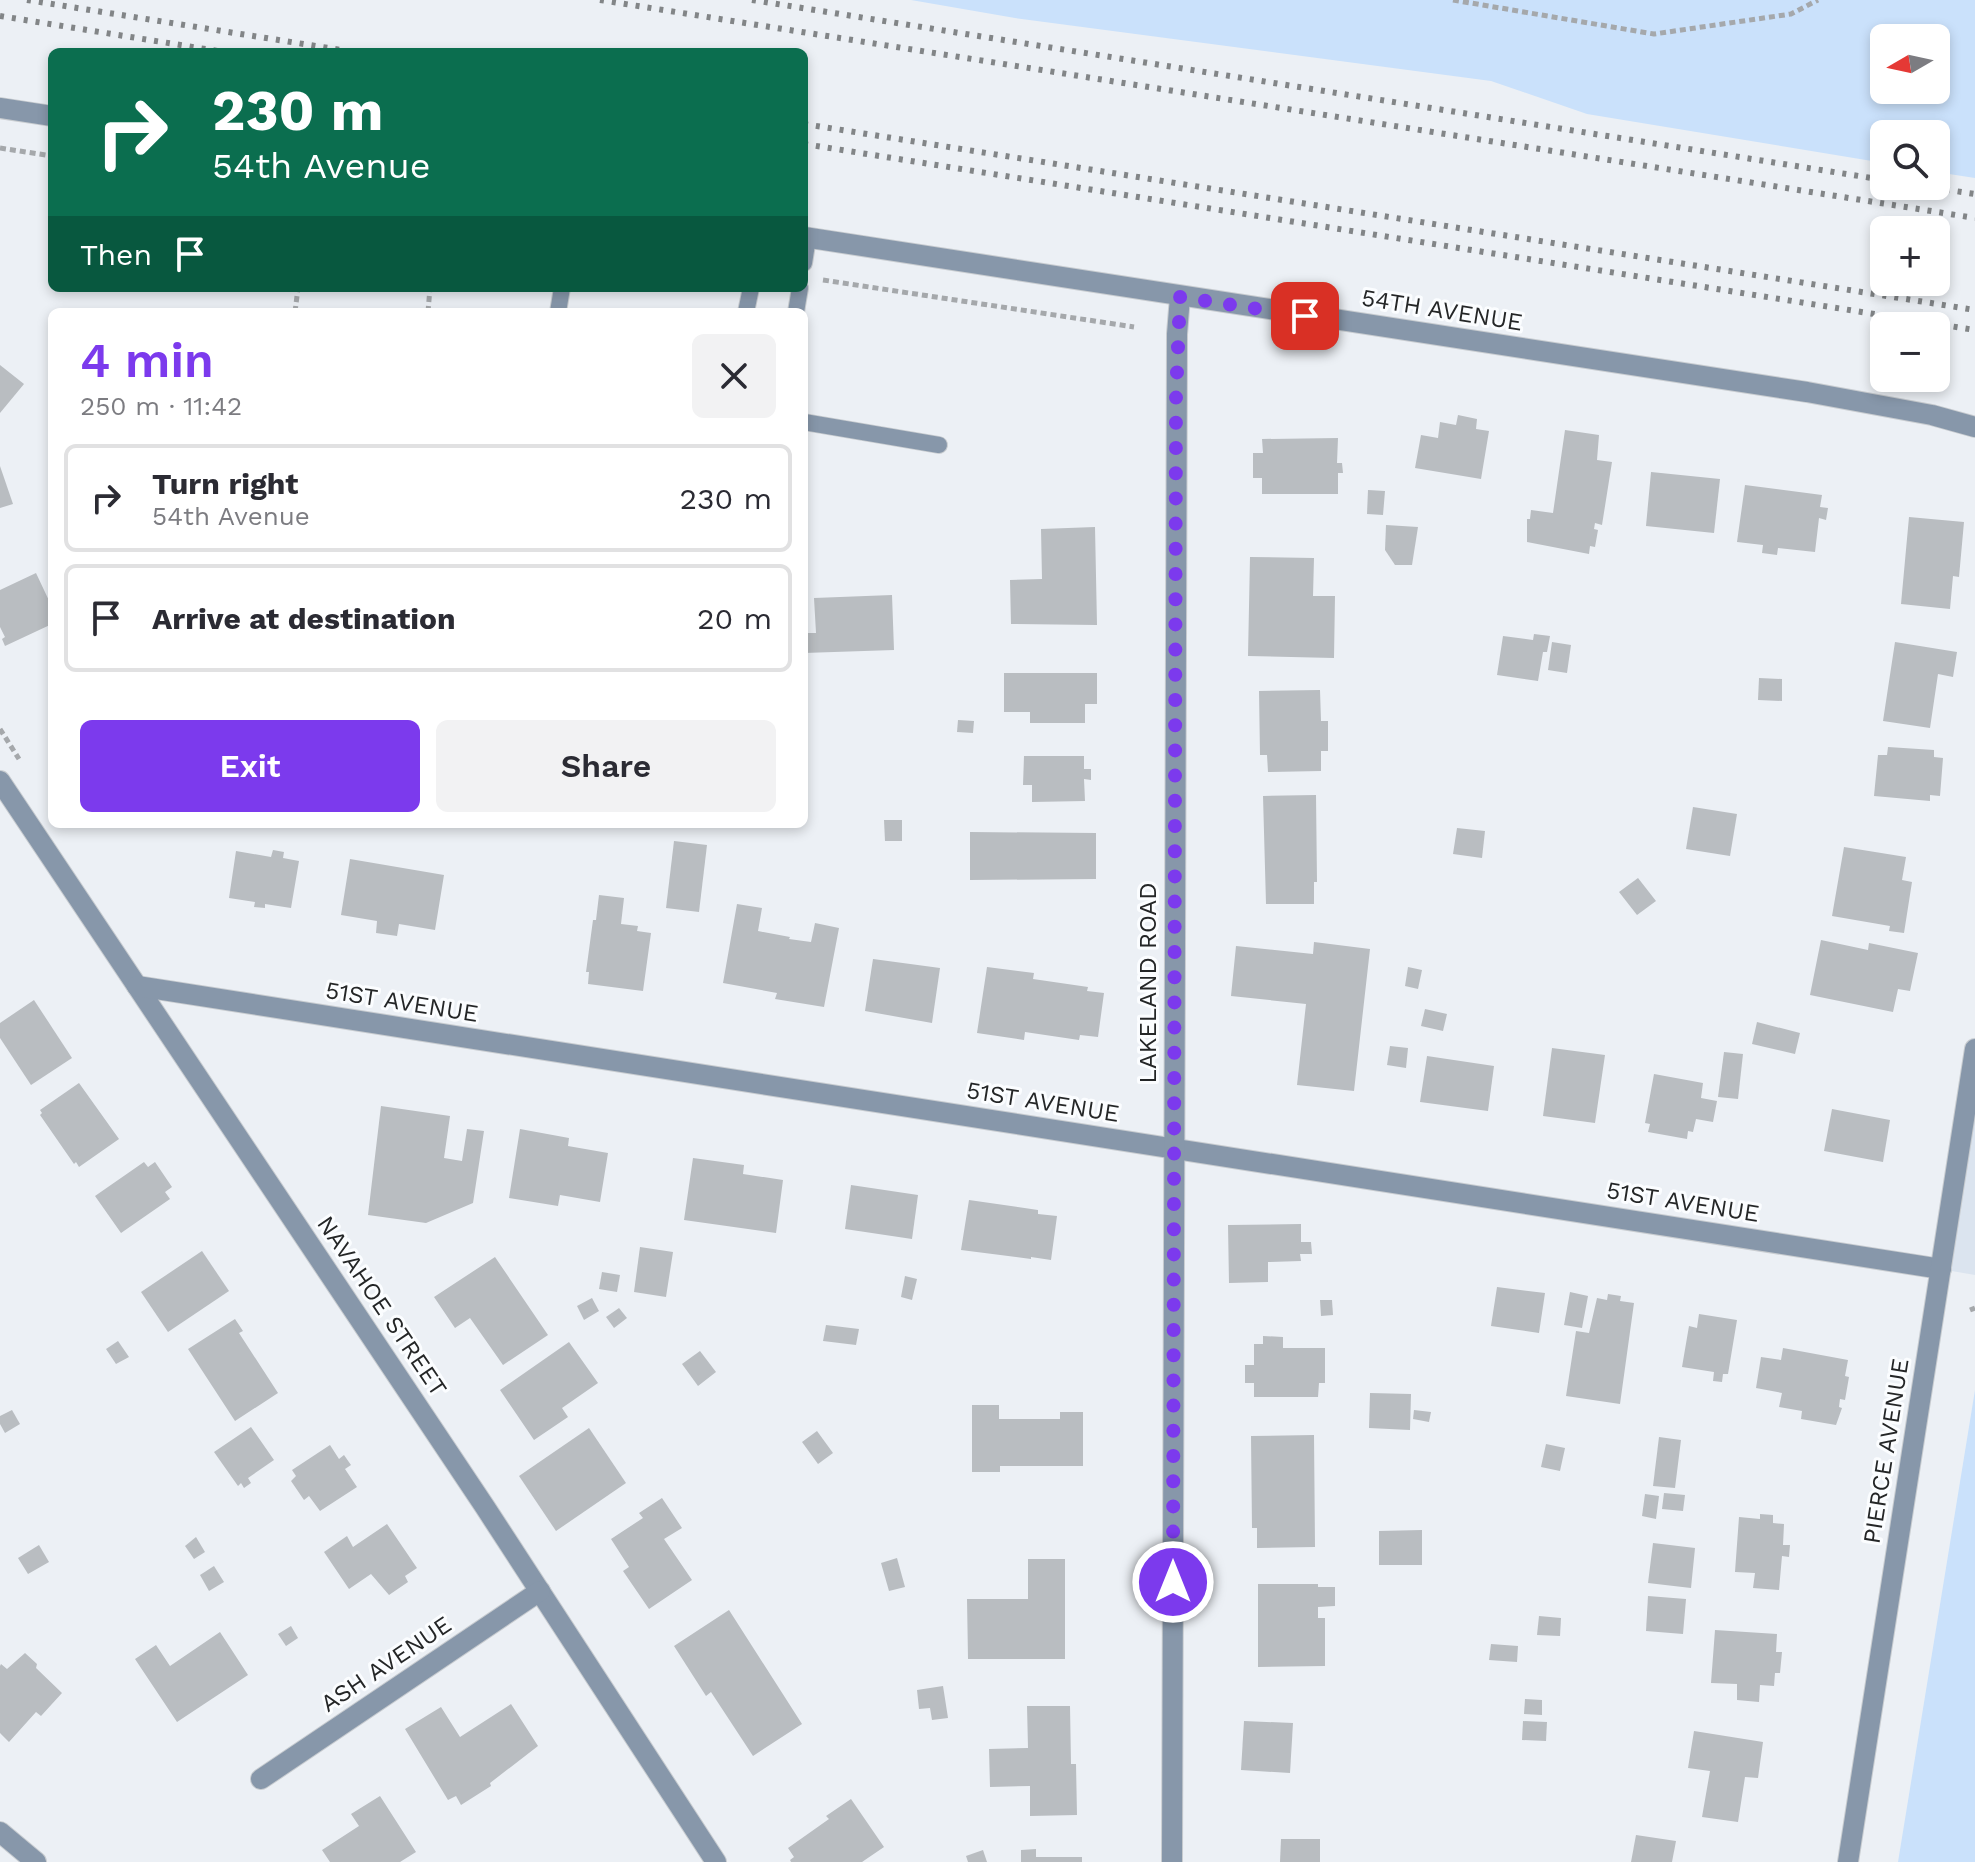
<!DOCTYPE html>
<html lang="en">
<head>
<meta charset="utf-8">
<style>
	:root { --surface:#fff; --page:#f2f2f3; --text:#2b2b33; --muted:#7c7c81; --line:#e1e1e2; --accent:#7c3aed }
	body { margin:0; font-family:"Work Sans",sans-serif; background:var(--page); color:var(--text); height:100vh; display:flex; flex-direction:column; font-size:30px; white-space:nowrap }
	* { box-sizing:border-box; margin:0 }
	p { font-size:26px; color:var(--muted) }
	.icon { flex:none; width:44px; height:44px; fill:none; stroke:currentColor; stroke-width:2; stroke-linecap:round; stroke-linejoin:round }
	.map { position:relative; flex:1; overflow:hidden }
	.side { position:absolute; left:48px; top:308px; width:760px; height:520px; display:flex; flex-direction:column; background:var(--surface); border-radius:12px; box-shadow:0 4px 12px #0003 }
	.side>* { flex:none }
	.guide { position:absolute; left:48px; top:48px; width:760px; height:244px; border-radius:12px; box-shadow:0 4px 12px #0003; background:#0b6e4f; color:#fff; overflow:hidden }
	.needle { width:52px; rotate:261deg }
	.tools { position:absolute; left:1870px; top:24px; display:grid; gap:16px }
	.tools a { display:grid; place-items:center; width:80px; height:80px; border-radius:12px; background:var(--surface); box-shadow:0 4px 12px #0003; font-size:40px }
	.pin { position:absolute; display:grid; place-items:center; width:68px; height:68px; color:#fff; margin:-34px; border-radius:16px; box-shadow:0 4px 12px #0006 }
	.me { position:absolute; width:88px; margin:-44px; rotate:0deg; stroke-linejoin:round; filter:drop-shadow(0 0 6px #0008) }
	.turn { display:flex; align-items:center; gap:28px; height:168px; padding:0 32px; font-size:36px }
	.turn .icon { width:104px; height:104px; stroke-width:2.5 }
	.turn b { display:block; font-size:56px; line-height:68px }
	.then { display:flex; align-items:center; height:76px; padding:0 32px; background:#0003; gap:16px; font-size:30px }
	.round { display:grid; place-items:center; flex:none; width:84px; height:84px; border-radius:12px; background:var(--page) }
	.summary { display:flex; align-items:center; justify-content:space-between; height:136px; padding:0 32px }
	h1 { font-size:48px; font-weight:600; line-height:60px; color:var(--accent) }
	.primary-button { display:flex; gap:16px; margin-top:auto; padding:16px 32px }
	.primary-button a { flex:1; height:92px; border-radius:12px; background:var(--accent); color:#fff; font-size:32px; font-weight:600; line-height:92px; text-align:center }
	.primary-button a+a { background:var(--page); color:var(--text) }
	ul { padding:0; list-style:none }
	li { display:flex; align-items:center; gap:24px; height:108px; margin:0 16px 12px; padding:0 16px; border:4px solid var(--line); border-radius:12px }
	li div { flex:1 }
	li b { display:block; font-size:30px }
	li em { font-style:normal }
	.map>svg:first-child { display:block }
	.built { fill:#dbe4ef }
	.green { fill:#cae1fb; fill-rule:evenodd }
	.building { fill:#b9bdc1 }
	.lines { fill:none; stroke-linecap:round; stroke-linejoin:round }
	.service-casing { stroke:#c8ccd0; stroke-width:18 }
	.minor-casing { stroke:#c8ccd0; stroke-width:22 }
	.path { stroke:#a5a8ab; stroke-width:5; stroke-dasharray:6 4; stroke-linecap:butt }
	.service { stroke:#8797aa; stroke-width:16 }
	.minor { stroke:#8797aa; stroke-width:20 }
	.rail { stroke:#828587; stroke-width:6; stroke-dasharray:4 8; stroke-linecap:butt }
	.route { stroke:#7c3aed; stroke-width:14; stroke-dasharray:0 25.2 }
	.labels { text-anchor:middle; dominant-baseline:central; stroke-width:6; stroke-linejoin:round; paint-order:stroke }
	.street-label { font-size:24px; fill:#242627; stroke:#fbfdff }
</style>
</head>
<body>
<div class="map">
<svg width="1975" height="1862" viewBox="0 0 1975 1862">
	<rect width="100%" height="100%" fill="#ecf0f5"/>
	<!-- built -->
	<polygon class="built" points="1975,1049 1975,1275 1940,1269"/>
	<!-- green -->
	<g class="green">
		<path d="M 911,0 L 1975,0 L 1975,178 L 1936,172 L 1936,134 L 1884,134 L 1884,163 L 1587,114 L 1491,81 L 1015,18 ZM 1936,38 L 1936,90 L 1884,90 L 1884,38 Z"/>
		<polygon points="1975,1390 1975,1862 1898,1862"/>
	</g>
	<!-- building -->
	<g class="building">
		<polygon points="0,365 24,384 0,413"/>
		<polygon points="1458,415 1477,419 1476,429 1489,431 1481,479 1415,468 1421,435 1438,438 1440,422 1456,425"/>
		<polygon points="1565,430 1599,435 1597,460 1612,462 1602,525 1595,523 1594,529 1598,530 1595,547 1590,546 1589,554 1527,542 1527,519 1530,519 1531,510 1553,513"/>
		<polygon points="1338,438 1337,463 1342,463 1343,473 1338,473 1338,494 1262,494 1262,478 1253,478 1253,453 1263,453 1262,439"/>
		<polygon points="0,466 13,504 0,508"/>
		<polygon points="1651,472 1720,479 1714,533 1646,526"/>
		<polygon points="1745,485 1822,495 1820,507 1828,508 1826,520 1819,518 1815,552 1778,548 1777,555 1762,553 1763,545 1737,542"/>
		<polygon points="1368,490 1385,491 1383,515 1367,514"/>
		<polygon points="1909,517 1964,522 1959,577 1953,576 1950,609 1901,604"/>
		<polygon points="1386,525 1418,527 1412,565 1395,565 1385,550"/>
		<polygon points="1095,527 1097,625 1011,624 1010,580 1042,579 1041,529"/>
		<polygon points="1250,557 1314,558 1313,596 1335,596 1334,658 1248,656"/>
		<polygon points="36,573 52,607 52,624 5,646 2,639 5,637 0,627 0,590"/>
		<polygon points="892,595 894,650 804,653 804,633 816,633 814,598"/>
		<polygon points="1534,634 1550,636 1547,652 1543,652 1538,681 1497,675 1503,636 1533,640"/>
		<polygon points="1552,642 1571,645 1567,673 1548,670"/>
		<polygon points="1895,642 1957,652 1953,677 1938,674 1930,728 1883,721"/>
		<polygon points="1004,673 1097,673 1097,704 1085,704 1085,723 1030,723 1030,712 1004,712"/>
		<polygon points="1759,678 1782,679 1782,701 1758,700"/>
		<polygon points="1320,690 1321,721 1328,721 1328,751 1321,751 1321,771 1268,772 1267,755 1260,755 1259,691"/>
		<polygon points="958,720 974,721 973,733 957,732"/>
		<polygon points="1888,747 1934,750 1934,757 1943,758 1940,796 1930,795 1930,801 1874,796 1878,755 1887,755"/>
		<polygon points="1024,756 1084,756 1084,769 1091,769 1091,780 1084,779 1085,801 1032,802 1032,785 1023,785"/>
		<polygon points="1316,795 1317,882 1314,882 1314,904 1266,904 1263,796"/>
		<polygon points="1693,807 1737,814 1730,856 1686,849"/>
		<polygon points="884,820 902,820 902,841 885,841"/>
		<polygon points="1457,828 1485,831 1482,858 1453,854"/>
		<polygon points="970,832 1096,833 1096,879 970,880"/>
		<polygon points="674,841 707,845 699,912 666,908"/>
		<polygon points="1844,847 1906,857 1902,880 1912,882 1904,933 1889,931 1890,926 1832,916"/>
		<polygon points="273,850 284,852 283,858 299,861 291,908 265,904 265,908 254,907 255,902 229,898 236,851 271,857"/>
		<polygon points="350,859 444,875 435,930 399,924 397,936 376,933 377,921 341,915"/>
		<polygon points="1638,878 1656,901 1637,915 1619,892"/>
		<polygon points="599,895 624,898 621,924 638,926 637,931 651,933 643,991 588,984 589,972 586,972 593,920 596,920"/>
		<polygon points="737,904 762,908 758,931 790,937 789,939 811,942 815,923 839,928 824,1007 775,999 777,993 723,983"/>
		<polygon points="1821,940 1868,950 1869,943 1918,953 1910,991 1898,989 1893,1012 1810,995"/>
		<polygon points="1314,942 1370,949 1354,1091 1297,1085 1306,1004 1231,996 1236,946 1313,954"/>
		<polygon points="873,959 940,968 932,1023 865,1011"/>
		<polygon points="987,967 1034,973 1033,979 1088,987 1087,991 1104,993 1098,1037 1080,1035 1079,1040 1025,1032 1024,1040 977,1033"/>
		<polygon points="1408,967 1422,970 1418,989 1405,986"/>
		<polygon points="34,1000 72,1058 31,1085 0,1038 0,1023"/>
		<polygon points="1425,1009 1447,1014 1443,1031 1421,1026"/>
		<polygon points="1757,1022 1800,1033 1795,1054 1752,1044"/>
		<polygon points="1390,1046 1408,1048 1406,1068 1387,1065"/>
		<polygon points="1552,1048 1605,1055 1595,1123 1543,1116"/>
		<polygon points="1724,1052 1743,1054 1738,1099 1718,1097"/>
		<polygon points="1427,1056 1494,1066 1488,1111 1420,1102"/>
		<polygon points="1654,1074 1703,1083 1701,1098 1717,1101 1713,1122 1696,1119 1693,1132 1688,1131 1687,1139 1648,1132 1650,1124 1645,1123"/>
		<polygon points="79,1083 119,1139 79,1167 76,1162 74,1164 40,1115 42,1113 40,1110"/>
		<polygon points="381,1106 450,1116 444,1158 462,1161 467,1129 484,1131 473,1203 426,1223 368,1215"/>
		<polygon points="1832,1109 1890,1120 1883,1162 1824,1151"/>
		<polygon points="520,1129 569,1138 568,1146 608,1153 600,1202 560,1195 558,1206 509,1198"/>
		<polygon points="693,1158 744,1165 743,1174 783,1180 776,1233 684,1220"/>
		<polygon points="144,1162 148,1167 155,1162 172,1187 165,1192 170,1199 121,1233 95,1196"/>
		<polygon points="851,1185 918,1195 912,1239 845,1229"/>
		<polygon points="969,1200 1038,1210 1038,1214 1057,1216 1051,1260 1031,1257 1031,1259 961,1250"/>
		<polygon points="1301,1224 1301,1242 1311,1242 1312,1254 1300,1254 1301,1261 1268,1262 1268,1282 1229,1283 1228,1225"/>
		<polygon points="640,1247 673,1252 666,1297 634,1292"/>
		<polygon points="202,1251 229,1291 168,1332 141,1292"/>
		<polygon points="495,1257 548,1335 503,1365 470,1318 455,1328 434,1297"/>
		<polygon points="602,1272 620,1275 617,1292 599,1289"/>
		<polygon points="905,1276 917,1279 912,1300 901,1297"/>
		<polygon points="1497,1287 1545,1293 1539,1333 1491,1326"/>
		<polygon points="1570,1292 1588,1296 1582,1328 1564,1325"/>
		<polygon points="1608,1294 1621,1296 1620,1301 1634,1303 1620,1404 1566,1396 1576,1331 1589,1333 1597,1298 1607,1300"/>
		<polygon points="592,1298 599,1311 584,1320 577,1306"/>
		<polygon points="1320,1300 1332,1300 1333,1315 1321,1316"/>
		<polygon points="619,1308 627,1318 614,1328 606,1317"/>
		<polygon points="1699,1314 1737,1320 1728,1374 1723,1374 1722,1382 1713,1381 1714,1372 1682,1367 1689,1326 1697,1328"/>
		<polygon points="235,1319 243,1331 239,1333 278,1393 235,1421 188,1349"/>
		<polygon points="826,1325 859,1329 856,1345 823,1341"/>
		<polygon points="1263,1336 1283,1337 1283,1348 1325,1348 1325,1383 1319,1383 1318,1397 1254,1397 1254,1383 1245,1383 1245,1365 1254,1365 1254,1344 1263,1344"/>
		<polygon points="118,1341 129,1357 116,1364 106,1349"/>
		<polygon points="569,1342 598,1383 562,1408 568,1417 534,1440 500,1390"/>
		<polygon points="1783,1348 1848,1360 1845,1376 1849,1377 1845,1400 1840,1399 1839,1407 1842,1408 1836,1425 1801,1419 1802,1411 1779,1407 1782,1393 1756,1388 1761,1357 1781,1360"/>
		<polygon points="700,1351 716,1372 698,1386 682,1364"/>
		<polygon points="1370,1393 1411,1394 1410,1430 1369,1428"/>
		<polygon points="972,1405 999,1405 999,1419 1060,1419 1060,1412 1083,1412 1083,1466 1000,1466 1000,1472 972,1472"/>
		<polygon points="12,1410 20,1424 5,1433 0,1424 0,1416"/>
		<polygon points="1414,1410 1431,1412 1429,1422 1413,1419"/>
		<polygon points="251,1427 274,1460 248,1478 251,1483 244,1488 241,1483 238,1486 214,1452"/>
		<polygon points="589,1428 626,1483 556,1531 519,1476"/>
		<polygon points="817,1431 833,1453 818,1464 802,1442"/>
		<polygon points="1314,1435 1315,1547 1257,1548 1257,1528 1252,1528 1251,1436"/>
		<polygon points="1659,1437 1681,1440 1675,1488 1653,1486"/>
		<polygon points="1546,1444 1565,1448 1560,1471 1541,1467"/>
		<polygon points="330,1445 339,1459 344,1455 351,1465 345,1469 357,1487 320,1511 309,1496 304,1500 291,1481 296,1476 292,1470"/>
		<polygon points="1664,1493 1685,1495 1683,1511 1662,1509"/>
		<polygon points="1645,1494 1659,1496 1656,1519 1642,1516"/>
		<polygon points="662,1498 682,1528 664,1539 692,1580 649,1609 623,1571 629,1567 611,1539 643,1518 639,1513"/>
		<polygon points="1760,1514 1773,1515 1773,1523 1784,1524 1783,1545 1790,1545 1789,1557 1782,1556 1779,1590 1753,1588 1755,1573 1735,1572 1739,1517 1760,1519"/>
		<polygon points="387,1524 417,1568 405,1576 408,1582 389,1595 371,1574 349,1589 324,1552 347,1536 353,1547"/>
		<polygon points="1422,1530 1422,1565 1379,1565 1379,1531"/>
		<polygon points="196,1537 205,1552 194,1559 185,1546"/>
		<polygon points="1653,1543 1695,1548 1691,1588 1648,1583"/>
		<polygon points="39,1545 49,1562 28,1574 18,1558"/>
		<polygon points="897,1558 905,1587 889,1591 881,1563"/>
		<polygon points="1028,1559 1065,1559 1065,1659 968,1659 967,1599 1028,1599"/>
		<polygon points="214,1566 224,1582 209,1591 200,1575"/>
		<polygon points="1258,1584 1318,1584 1318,1587 1335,1587 1335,1606 1318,1607 1318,1618 1325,1618 1325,1666 1258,1667"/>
		<polygon points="1648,1596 1686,1599 1683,1634 1646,1631"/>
		<polygon points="729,1610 802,1724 753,1756 711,1692 706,1696 674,1646"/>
		<polygon points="1539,1616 1561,1618 1560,1636 1537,1635"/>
		<polygon points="291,1626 298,1638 286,1646 278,1634"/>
		<polygon points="1715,1630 1777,1634 1776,1652 1782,1652 1780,1673 1775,1673 1774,1686 1760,1685 1759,1702 1737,1700 1737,1684 1711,1683"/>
		<polygon points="220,1632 248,1675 177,1722 135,1659 156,1645 170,1666"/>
		<polygon points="1491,1644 1518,1646 1517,1662 1489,1660"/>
		<polygon points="25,1653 37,1664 36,1668 62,1693 41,1716 36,1712 9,1742 0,1733 0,1666 1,1664 7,1669"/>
		<polygon points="943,1686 948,1718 932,1720 930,1708 919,1709 917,1690"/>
		<polygon points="1525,1699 1542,1700 1542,1715 1524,1714"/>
		<polygon points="511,1704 538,1746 490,1783 491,1786 461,1805 456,1796 448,1800 405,1729 441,1707 460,1737"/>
		<polygon points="1027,1706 1070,1706 1071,1764 1076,1764 1077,1815 1030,1816 1030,1786 990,1787 989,1749 1028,1748"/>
		<polygon points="1244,1721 1293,1723 1290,1773 1241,1770"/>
		<polygon points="1523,1721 1547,1722 1546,1741 1522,1740"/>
		<polygon points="1694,1731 1763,1742 1758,1778 1745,1777 1738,1822 1702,1817 1710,1771 1688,1768"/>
		<polygon points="380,1796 416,1852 400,1862 330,1862 322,1850 359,1826 351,1814"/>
		<polygon points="851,1799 884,1847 862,1862 791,1862 790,1860 794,1857 788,1848 829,1819 826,1816"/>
		<polygon points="1636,1835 1676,1841 1672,1862 1631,1862"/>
		<polygon points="1281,1839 1320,1839 1320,1862 1280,1862"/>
		<polygon points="1036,1849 1036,1857 1082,1857 1082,1862 1021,1862 1021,1850"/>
		<polygon points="983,1850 987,1862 968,1862 966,1856"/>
	</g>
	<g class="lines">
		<defs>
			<g id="service">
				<polyline points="804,263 808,238"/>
				<polyline points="558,312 562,288"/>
				<polyline points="746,312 751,288"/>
				<polyline points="796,312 800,288"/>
				<polyline points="804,422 939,445"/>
			</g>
			<g id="minor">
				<polyline points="0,108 52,116"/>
				<polyline points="804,237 1807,392 1932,415 1975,427"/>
				<polyline points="0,781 485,1507 716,1862"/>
				<polyline points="137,986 1941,1269"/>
				<polyline points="261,1779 540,1591"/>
				<polyline points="0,1832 36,1862"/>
				<polyline points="1172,1862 1177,334 1180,297"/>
				<polyline points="1848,1862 1975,1049"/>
			</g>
		</defs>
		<!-- service casing -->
		<use href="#service" class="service-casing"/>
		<!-- minor casing -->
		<use href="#minor" class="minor-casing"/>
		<!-- path -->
		<g class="path">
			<polyline points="1453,0 1654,34 1791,14 1818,0"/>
			<polyline points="0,148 52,156"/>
			<polyline points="823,280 1134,327"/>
			<polyline points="295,312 298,288"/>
			<polyline points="428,312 430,288"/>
			<polyline points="0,729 19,759"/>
			<polyline points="1970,1310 1975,1308"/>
		</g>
		<!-- service -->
		<use href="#service" class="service"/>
		<!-- minor -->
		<use href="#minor" class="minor"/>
		<!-- rail -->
		<g class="rail">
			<polyline points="27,0 354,52"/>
			<polyline points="600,0 1975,218"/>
			<polyline points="752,0 1884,180"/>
			<polyline points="0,16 224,52"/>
			<polyline points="804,124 1975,310"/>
			<polyline points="804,144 1975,330"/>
			<polyline points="1922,186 1975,194"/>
		</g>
	</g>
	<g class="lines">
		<!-- route -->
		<polyline class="route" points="1173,1582 1176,397 1180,297 1305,316"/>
	</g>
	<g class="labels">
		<!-- street labels -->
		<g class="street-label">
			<text transform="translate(1442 310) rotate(9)">54TH AVENUE</text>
			<text transform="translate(1148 983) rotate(-90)">LAKELAND ROAD</text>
			<text transform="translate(402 1002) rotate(9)">51ST AVENUE</text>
			<text transform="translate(1043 1102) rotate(9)">51ST AVENUE</text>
			<text transform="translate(1683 1202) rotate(9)">51ST AVENUE</text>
			<text transform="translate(382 1306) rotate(56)">NAVAHOE STREET</text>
			<text transform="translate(1886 1451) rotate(-81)">PIERCE AVENUE</text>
			<text transform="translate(386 1664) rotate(-34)">ASH AVENUE</text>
		</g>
	</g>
</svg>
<div class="tools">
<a><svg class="needle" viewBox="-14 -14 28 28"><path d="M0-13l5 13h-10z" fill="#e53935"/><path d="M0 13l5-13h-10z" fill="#7c7c81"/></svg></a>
<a><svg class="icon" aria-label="search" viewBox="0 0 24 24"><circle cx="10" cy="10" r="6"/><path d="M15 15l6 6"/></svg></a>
<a>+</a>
<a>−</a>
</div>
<div class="pin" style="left:1305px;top:316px;background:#d93025"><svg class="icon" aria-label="arrive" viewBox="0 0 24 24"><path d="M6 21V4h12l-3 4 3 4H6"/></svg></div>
<svg class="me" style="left:1173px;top:1582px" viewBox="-20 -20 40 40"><circle r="17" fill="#7c3aed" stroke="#fff" stroke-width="3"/><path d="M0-11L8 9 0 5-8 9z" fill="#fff"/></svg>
<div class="guide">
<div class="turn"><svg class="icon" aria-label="right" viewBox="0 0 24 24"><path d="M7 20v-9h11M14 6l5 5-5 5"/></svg><div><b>230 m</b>54th Avenue</div></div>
<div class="then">Then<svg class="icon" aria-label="arrive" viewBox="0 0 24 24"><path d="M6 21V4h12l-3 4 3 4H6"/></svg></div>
</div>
<section class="side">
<div class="summary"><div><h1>4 min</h1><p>250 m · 11:42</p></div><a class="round"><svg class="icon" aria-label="close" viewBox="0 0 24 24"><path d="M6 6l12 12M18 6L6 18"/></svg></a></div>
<ul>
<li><svg class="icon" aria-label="right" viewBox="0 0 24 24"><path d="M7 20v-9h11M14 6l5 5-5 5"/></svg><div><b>Turn right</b><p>54th Avenue</p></div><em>230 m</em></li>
<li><svg class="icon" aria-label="arrive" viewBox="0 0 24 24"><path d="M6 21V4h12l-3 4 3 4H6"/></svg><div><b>Arrive at destination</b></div><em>20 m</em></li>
</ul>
<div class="primary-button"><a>Exit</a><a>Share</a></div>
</section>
</div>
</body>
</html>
